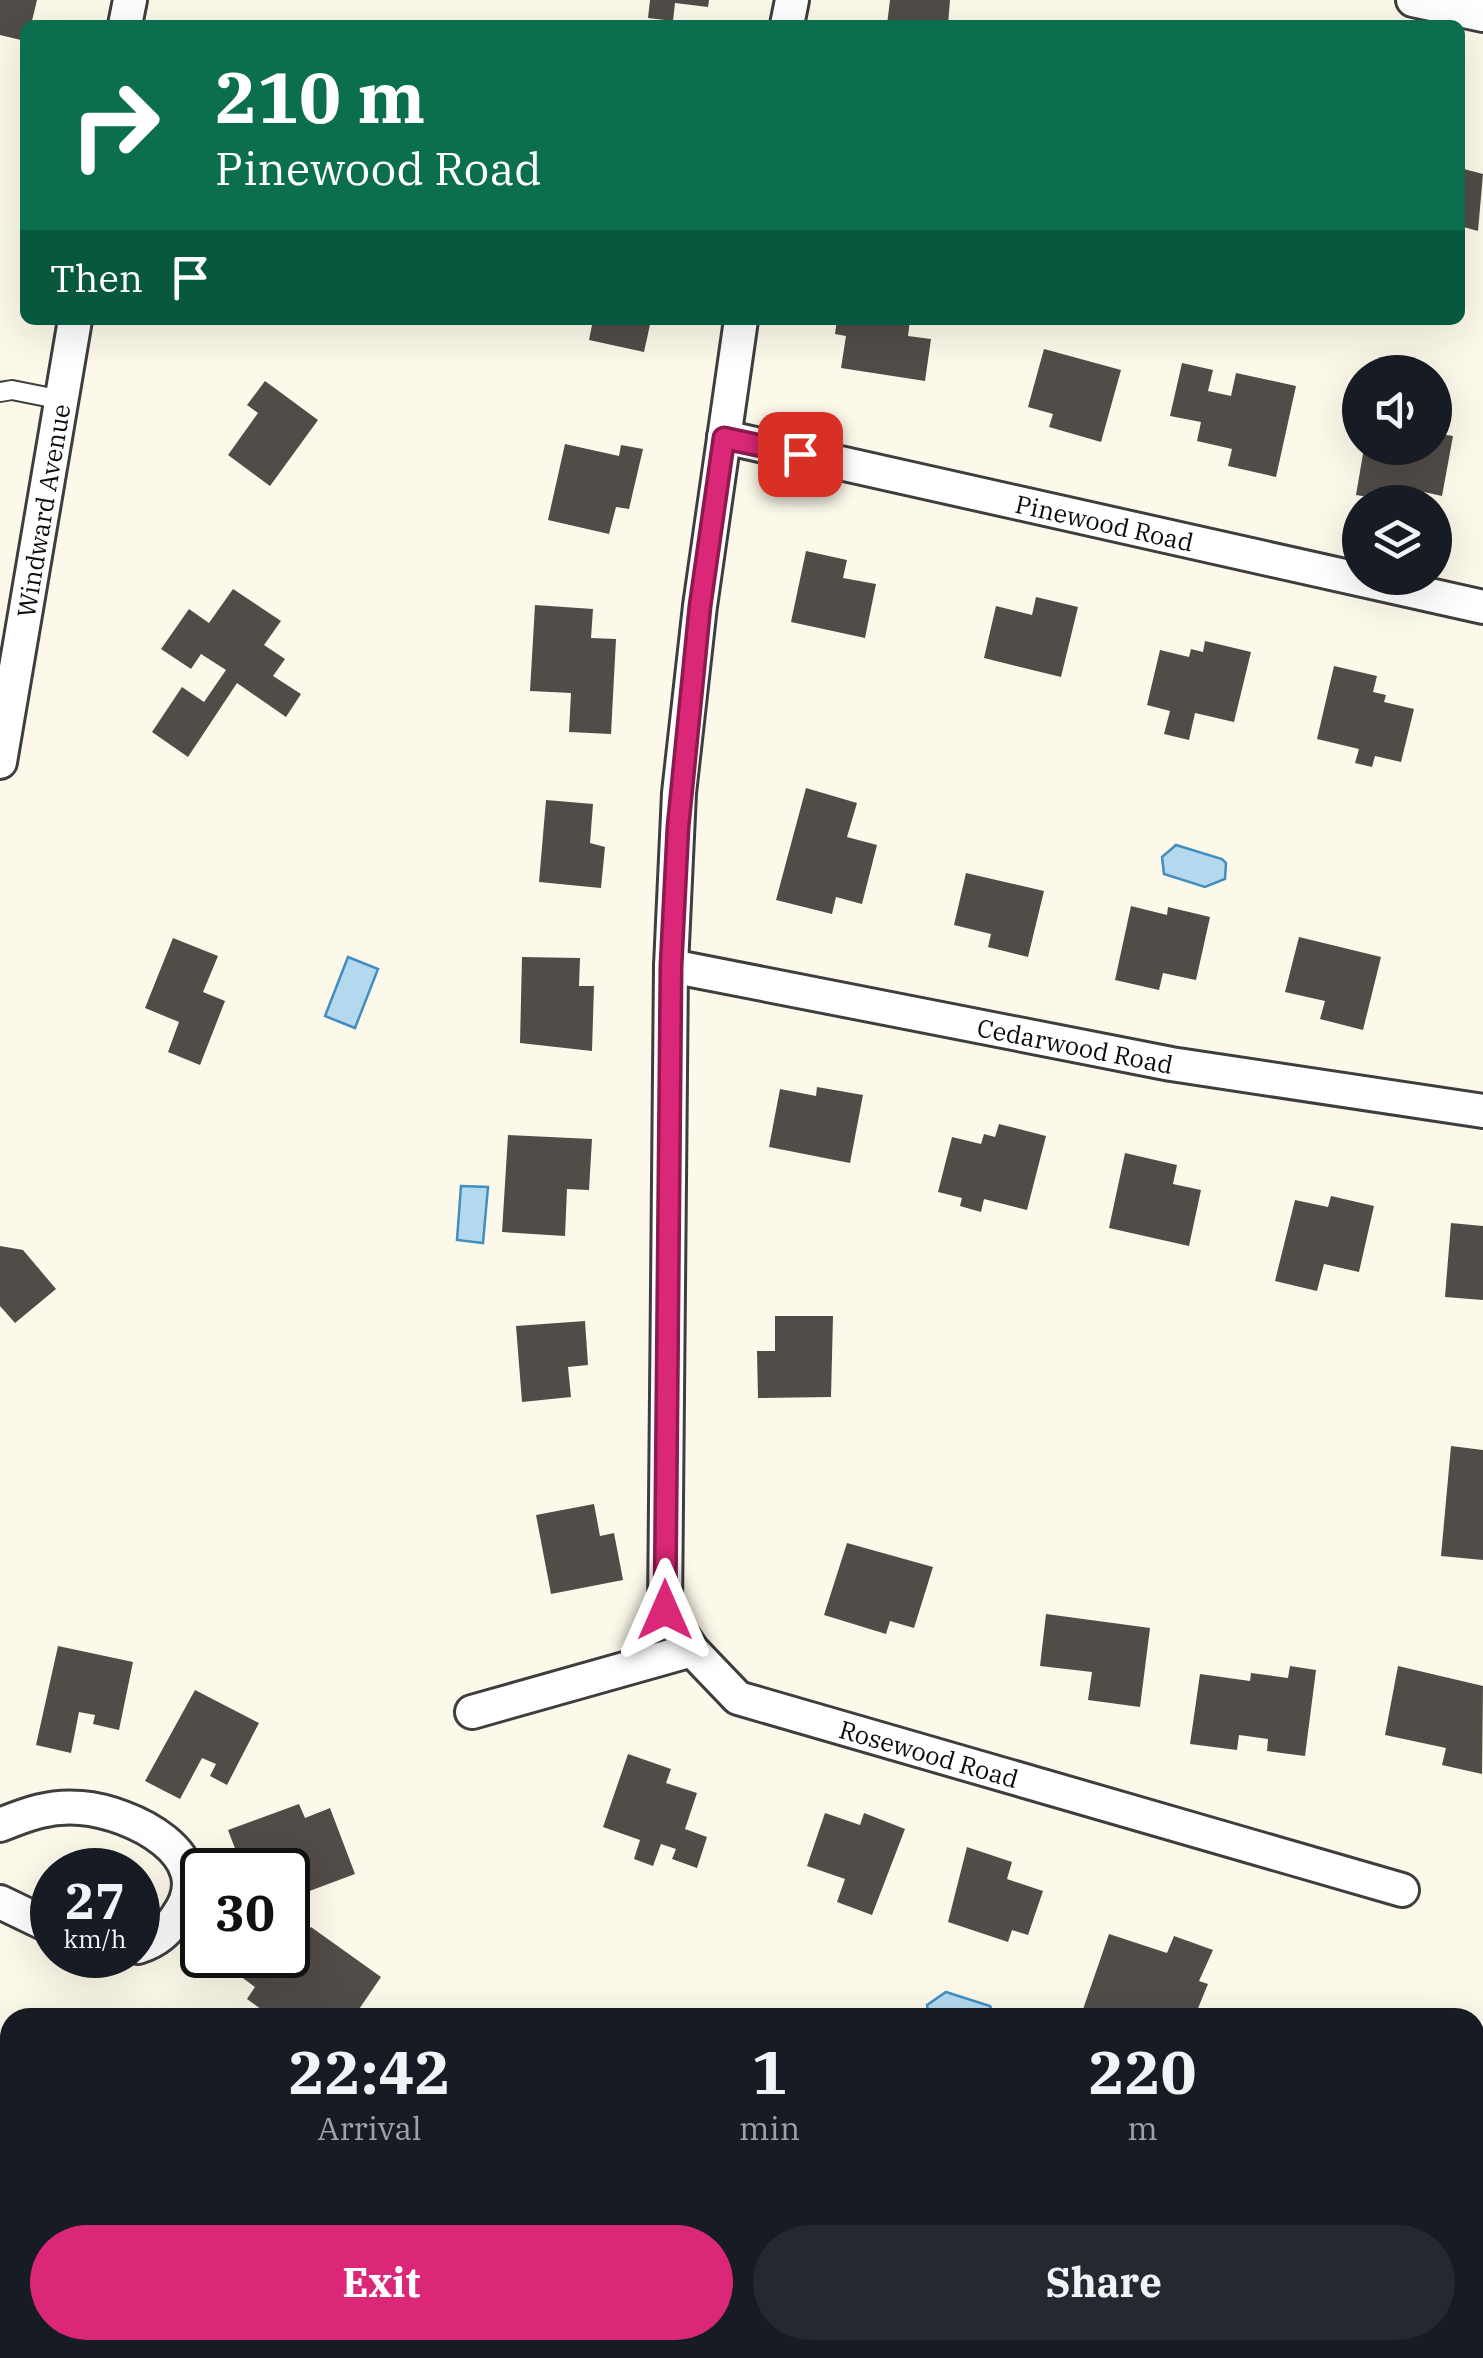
<!DOCTYPE html>
<html lang="en">
<head>
<meta charset="utf-8">
<style>
	:root { --surface:#171b24; --page:#242831; --text:#f1f3f6; --muted:#9ea1a6; --accent:#db2777 }
	body { margin:0; font-family:"IBM Plex Serif",serif; background:var(--page); color:var(--text); height:100vh; display:flex; flex-direction:column; font-size:38px; white-space:nowrap }
	* { box-sizing:border-box; margin:0 }
	p { font-size:32px; color:var(--muted) }
	.icon { flex:none; width:55px; height:55px; fill:none; stroke:currentColor; stroke-width:2; stroke-linecap:round; stroke-linejoin:round }
	.map { position:relative; flex:1; overflow:hidden }
	.details { position:absolute; left:0px; top:2008px; width:1485px; height:352px; display:flex; flex-direction:column; background:var(--surface); border-radius:30px 30px 0 0; box-shadow:0 10px 40px #0002 }
	.details>* { flex:none }
	.hud { position:absolute; left:20px; top:20px; width:1445px; height:305px; border-radius:15px; box-shadow:0 10px 40px #0002; background:#0b6e4f; color:#fff; overflow:hidden }
	.buttons { position:absolute; left:1342px; top:355px; display:grid; gap:20px }
	.buttons a { display:grid; place-items:center; width:110px; height:110px; border-radius:50%; background:var(--surface); box-shadow:0 10px 40px #0002; font-size:50px }
	.speed { position:absolute; left:30px; top:1848px; display:flex; gap:20px; font-size:50px; font-weight:700; text-align:center }
	.speed>* { display:grid; place-content:center; width:130px; height:130px; border-radius:50%; background:var(--surface); box-shadow:0 10px 40px #0002; line-height:1 }
	.speed small { font-size:25px; font-weight:400 }
	.speed .limit { border:5px solid #111; border-radius:15px; background:#fff; color:#111 }
	.pin { position:absolute; display:grid; place-items:center; width:85px; height:85px; color:#fff; margin:-42px; border-radius:20px; box-shadow:0 5px 15px #0006 }
	.me { position:absolute; width:110px; margin:-55px; rotate:0deg; stroke-linejoin:round; filter:drop-shadow(0 0 8px #0008) }
	.turn { display:flex; align-items:center; gap:35px; height:210px; padding:0 30px; font-size:45px }
	.turn .icon { width:130px; height:130px; stroke-width:2.5 }
	.turn b { display:block; font-size:70px; line-height:85px }
	.then { display:flex; align-items:center; height:95px; padding:0 30px; background:#0003; gap:20px; font-size:38px }
	.eta { display:flex; justify-content:space-evenly; align-items:center; height:170px; text-align:center }
	.eta b { font-size:60px; font-weight:700; line-height:70px }
	.primary-button { display:flex; gap:20px; margin-top:auto; padding:20px 30px }
	.primary-button a { flex:1; height:115px; border-radius:60px; background:var(--accent); color:#fff; font-size:40px; font-weight:700; line-height:115px; text-align:center }
	.primary-button a+a { background:var(--page); color:var(--text) }
	.map>svg:first-child { display:block }
	.water { fill:#b4d9ef; stroke:#428ebf; stroke-width:2.5 }
	.building { fill:#524c48 }
	.lines { fill:none; stroke-linecap:round; stroke-linejoin:round }
	.service-casing { stroke:#3e3e3e; stroke-width:22 }
	.minor-casing { stroke:#3e3e3e; stroke-width:38 }
	.service { stroke:#fff; stroke-width:18 }
	.minor { stroke:#fff; stroke-width:32 }
	.route-casing { stroke:#8e194d; stroke-width:25 }
	.route { stroke:#db2777; stroke-width:18 }
	.labels { text-anchor:middle; dominant-baseline:central; stroke-width:10; stroke-linejoin:round; paint-order:stroke }
	.street-label { font-size:25px; fill:#0b0b0b; stroke:#fff }
</style>
</head>
<body>
<div class="map">
<svg width="1483" height="2358" viewBox="0 0 1483 2358">
	<rect width="100%" height="100%" fill="#fdf9ea"/>
	<!-- water -->
	<g class="water">
		<polygon points="1176,845 1222,859 1226,863 1225,879 1205,887 1164,874 1162,857"/>
		<polygon points="348,957 378,969 355,1028 325,1016"/>
		<polygon points="461,1186 488,1187 483,1243 457,1240"/>
		<polygon points="946,1992 990,2006 996,2017 929,2017 927,2005"/>
	</g>
	<!-- building -->
	<g class="building">
		<polygon points="0,0 37,0 31,25 25,25 25,41 0,35"/>
		<polygon points="650,0 709,0 708,7 675,3 673,21 648,18"/>
		<polygon points="890,0 950,0 948,25 887,25"/>
		<polygon points="1460,168 1483,174 1478,231 1460,226"/>
		<polygon points="593,320 651,320 644,352 589,340"/>
		<polygon points="837,320 910,320 908,336 931,339 925,381 841,368 846,336 835,334"/>
		<polygon points="1044,349 1121,370 1101,442 1049,427 1053,414 1028,407"/>
		<polygon points="1182,363 1213,370 1208,391 1231,396 1236,373 1296,386 1276,477 1228,466 1232,449 1197,441 1201,422 1170,416"/>
		<polygon points="265,381 318,420 270,486 228,455 258,413 247,405"/>
		<polygon points="1435,433 1453,436 1442,496 1415,490 1413,502 1399,502 1356,495 1364,448 1435,448"/>
		<polygon points="565,444 619,456 621,445 643,449 629,509 616,507 609,534 548,520"/>
		<polygon points="806,551 847,560 843,578 876,584 865,638 791,622"/>
		<polygon points="233,589 281,621 264,645 285,659 273,676 301,694 286,717 237,683 188,757 152,732 182,687 204,702 226,670 201,654 191,669 161,649 189,609 209,623"/>
		<polygon points="1036,597 1078,607 1061,677 984,658 996,606 1032,615"/>
		<polygon points="535,605 593,609 591,638 616,639 611,734 569,732 571,693 530,691"/>
		<polygon points="1205,641 1251,652 1234,722 1195,713 1189,740 1164,734 1170,711 1147,705 1160,650 1189,657 1191,649 1203,652"/>
		<polygon points="1334,666 1377,676 1373,692 1386,695 1384,702 1414,709 1401,762 1375,756 1372,767 1355,763 1359,749 1317,739"/>
		<polygon points="806,788 857,803 847,837 877,845 862,904 836,897 832,914 776,900"/>
		<polygon points="546,800 593,804 590,843 605,847 601,888 539,882"/>
		<polygon points="966,873 1044,891 1028,957 988,947 991,934 954,925"/>
		<polygon points="1131,906 1167,915 1168,907 1210,917 1196,980 1163,973 1159,990 1115,980"/>
		<polygon points="1299,937 1381,957 1363,1030 1320,1019 1325,1001 1285,992"/>
		<polygon points="173,938 218,956 203,992 225,1001 200,1065 168,1052 179,1022 145,1008"/>
		<polygon points="522,957 580,958 579,986 594,986 592,1051 520,1043"/>
		<polygon points="817,1087 863,1095 850,1163 769,1147 780,1089 816,1096"/>
		<polygon points="999,1124 1046,1136 1027,1210 984,1199 981,1212 960,1206 962,1198 938,1192 952,1137 981,1144 984,1134 995,1137"/>
		<polygon points="508,1135 592,1139 589,1190 567,1189 565,1236 502,1232"/>
		<polygon points="1125,1153 1177,1165 1173,1184 1201,1190 1189,1246 1109,1228"/>
		<polygon points="1331,1196 1374,1206 1359,1272 1324,1264 1317,1291 1275,1281 1295,1200 1328,1207"/>
		<polygon points="1451,1223 1483,1226 1483,1300 1445,1297"/>
		<polygon points="0,1246 23,1250 56,1289 15,1323 0,1306"/>
		<polygon points="775,1316 833,1316 831,1397 758,1398 757,1351 775,1351"/>
		<polygon points="585,1321 588,1365 568,1367 571,1397 522,1402 516,1326"/>
		<polygon points="1451,1446 1483,1450 1483,1560 1441,1556"/>
		<polygon points="594,1504 600,1536 614,1533 623,1580 551,1594 536,1515"/>
		<polygon points="847,1543 933,1567 914,1628 890,1621 886,1634 824,1615"/>
		<polygon points="1046,1614 1150,1628 1140,1707 1088,1700 1092,1672 1040,1666"/>
		<polygon points="58,1646 133,1662 119,1730 93,1724 95,1715 79,1712 71,1753 36,1745"/>
		<polygon points="1290,1666 1316,1670 1305,1756 1267,1751 1268,1739 1239,1735 1237,1750 1190,1744 1200,1674 1250,1681 1251,1673 1288,1678"/>
		<polygon points="1398,1666 1483,1686 1482,1774 1442,1765 1446,1748 1385,1735"/>
		<polygon points="195,1690 259,1723 227,1785 210,1776 216,1764 202,1758 180,1799 145,1781"/>
		<polygon points="628,1754 671,1769 666,1783 697,1793 685,1829 707,1837 697,1868 672,1859 676,1849 661,1844 653,1866 634,1859 640,1840 603,1827"/>
		<polygon points="299,1804 305,1818 330,1808 355,1874 288,1899 288,1870 272,1870 288,1863 285,1855 253,1868 249,1856 239,1859 228,1830"/>
		<polygon points="825,1813 860,1825 864,1813 905,1829 872,1915 837,1902 845,1879 807,1866"/>
		<polygon points="967,1847 1012,1862 1007,1879 1043,1891 1028,1935 1012,1930 1008,1942 948,1922"/>
		<polygon points="311,1927 381,1977 353,2018 343,2012 339,2018 273,2018 247,1999 255,1987 218,1960 221,1955 272,1955 301,1975 307,1966 291,1955"/>
		<polygon points="1109,1934 1167,1953 1174,1936 1213,1950 1199,1981 1208,1984 1194,2018 1163,2013 1161,2018 1080,2018"/>
		<polygon points="59,2008 84,2017 84,2018 55,2018"/>
		<polygon points="0,2050 10,2053 10,2123 0,2120"/>
		<polygon points="1483,2231 1483,2351 1475,2337 1475,2235"/>
		<polygon points="10,2248 10,2350 40,2350 41,2358 0,2358 0,2249"/>
		<polygon points="273,2350 328,2350 324,2358 275,2358 271,2355"/>
		<polygon points="553,2350 661,2350 677,2358 549,2358"/>
		<polygon points="876,2350 881,2352 943,2350 934,2358 867,2358"/>
		<polygon points="1015,2350 1024,2350 1029,2358 1003,2358"/>
	</g>
	<g class="lines">
		<defs>
			<polyline id="service" points="0,392 12,390 62,400"/>
			<g id="minor">
				<polyline points="1413,0 1483,15"/>
				<polyline points="125,25 130,0"/>
				<polyline points="787,25 792,0"/>
				<path id="s1" d="M 741,320 L 700,606 L 679,793 L 671,966 L 665,1610 L 692,1650 L 738,1698 L 1402,1890"/>
				<path id="s2" d="M 724,437 L 1483,607"/>
				<path id="s3" d="M 0,762 L 75,320"/>
				<path id="s4" d="M 671,966 L 1171,1064 L 1483,1111"/>
				<polyline points="472,1712 692,1650"/>
				<path d="M 0,1825 C 27,1814 51,1805 81,1808 C 131,1812 220,1855 178,1915 C 167,1932 157,1941 138,1947"/>
				<polyline points="0,1902 52,1927"/>
			</g>
		</defs>
		<!-- service casing -->
		<use href="#service" class="service-casing"/>
		<!-- minor casing -->
		<use href="#minor" class="minor-casing"/>
		<!-- service -->
		<use href="#service" class="service"/>
		<!-- minor -->
		<use href="#minor" class="minor"/>
	</g>
	<g class="lines">
		<defs>
			<polyline id="route" points="665,1610 671,966 678,827 700,606 724,438 800,454"/>
		</defs>
		<!-- route casing -->
		<use href="#route" class="route-casing"/>
		<!-- route -->
		<use href="#route" class="route"/>
	</g>
	<g class="labels">
		<!-- street labels -->
		<g class="street-label">
			<text stroke="none"><textPath href="#s3" startOffset="255">Windward Avenue</textPath></text>
			<text stroke="none"><textPath href="#s2" startOffset="390">Pinewood Road</textPath></text>
			<text stroke="none"><textPath href="#s4" startOffset="412">Cedarwood Road</textPath></text>
			<text stroke="none"><textPath href="#s1" startOffset="1608">Rosewood Road</textPath></text>
		</g>
	</g>
</svg>
<div class="buttons">
<a><svg class="icon" aria-label="sound" viewBox="0 0 24 24"><path d="M4 9h4l5-4v14l-5-4H4zM17 9q2 3 0 6"/></svg></a>
<a><svg class="icon" aria-label="layers" viewBox="0 0 24 24"><path d="M12 4l9 5-9 5-9-5zM3 14l9 5 9-5"/></svg></a>
</div>
<div class="speed"><div>27<small>km/h</small></div><div class="limit">30</div></div>
<div class="pin" style="left:800px;top:454px;background:#d93025"><svg class="icon" aria-label="arrive" viewBox="0 0 24 24"><path d="M6 21V4h12l-3 4 3 4H6"/></svg></div>
<svg class="me" style="left:665px;top:1610px" viewBox="-20 -20 40 40"><path d="M0-17L14 15 0 8-14 15z" fill="#db2777" stroke="#fff" stroke-width="4"/></svg>
<div class="hud">
<div class="turn"><svg class="icon" aria-label="right" viewBox="0 0 24 24"><path d="M7 20v-9h11M14 6l5 5-5 5"/></svg><div><b>210 m</b>Pinewood Road</div></div>
<div class="then">Then<svg class="icon" aria-label="arrive" viewBox="0 0 24 24"><path d="M6 21V4h12l-3 4 3 4H6"/></svg></div>
</div>
<section class="details">
<div class="eta">
<div><b>22:42</b><p>Arrival</p></div>
<div><b>1</b><p>min</p></div>
<div><b>220</b><p>m</p></div>
</div>
<div class="primary-button"><a>Exit</a><a>Share</a></div>
</section>
</div>
</body>
</html>
